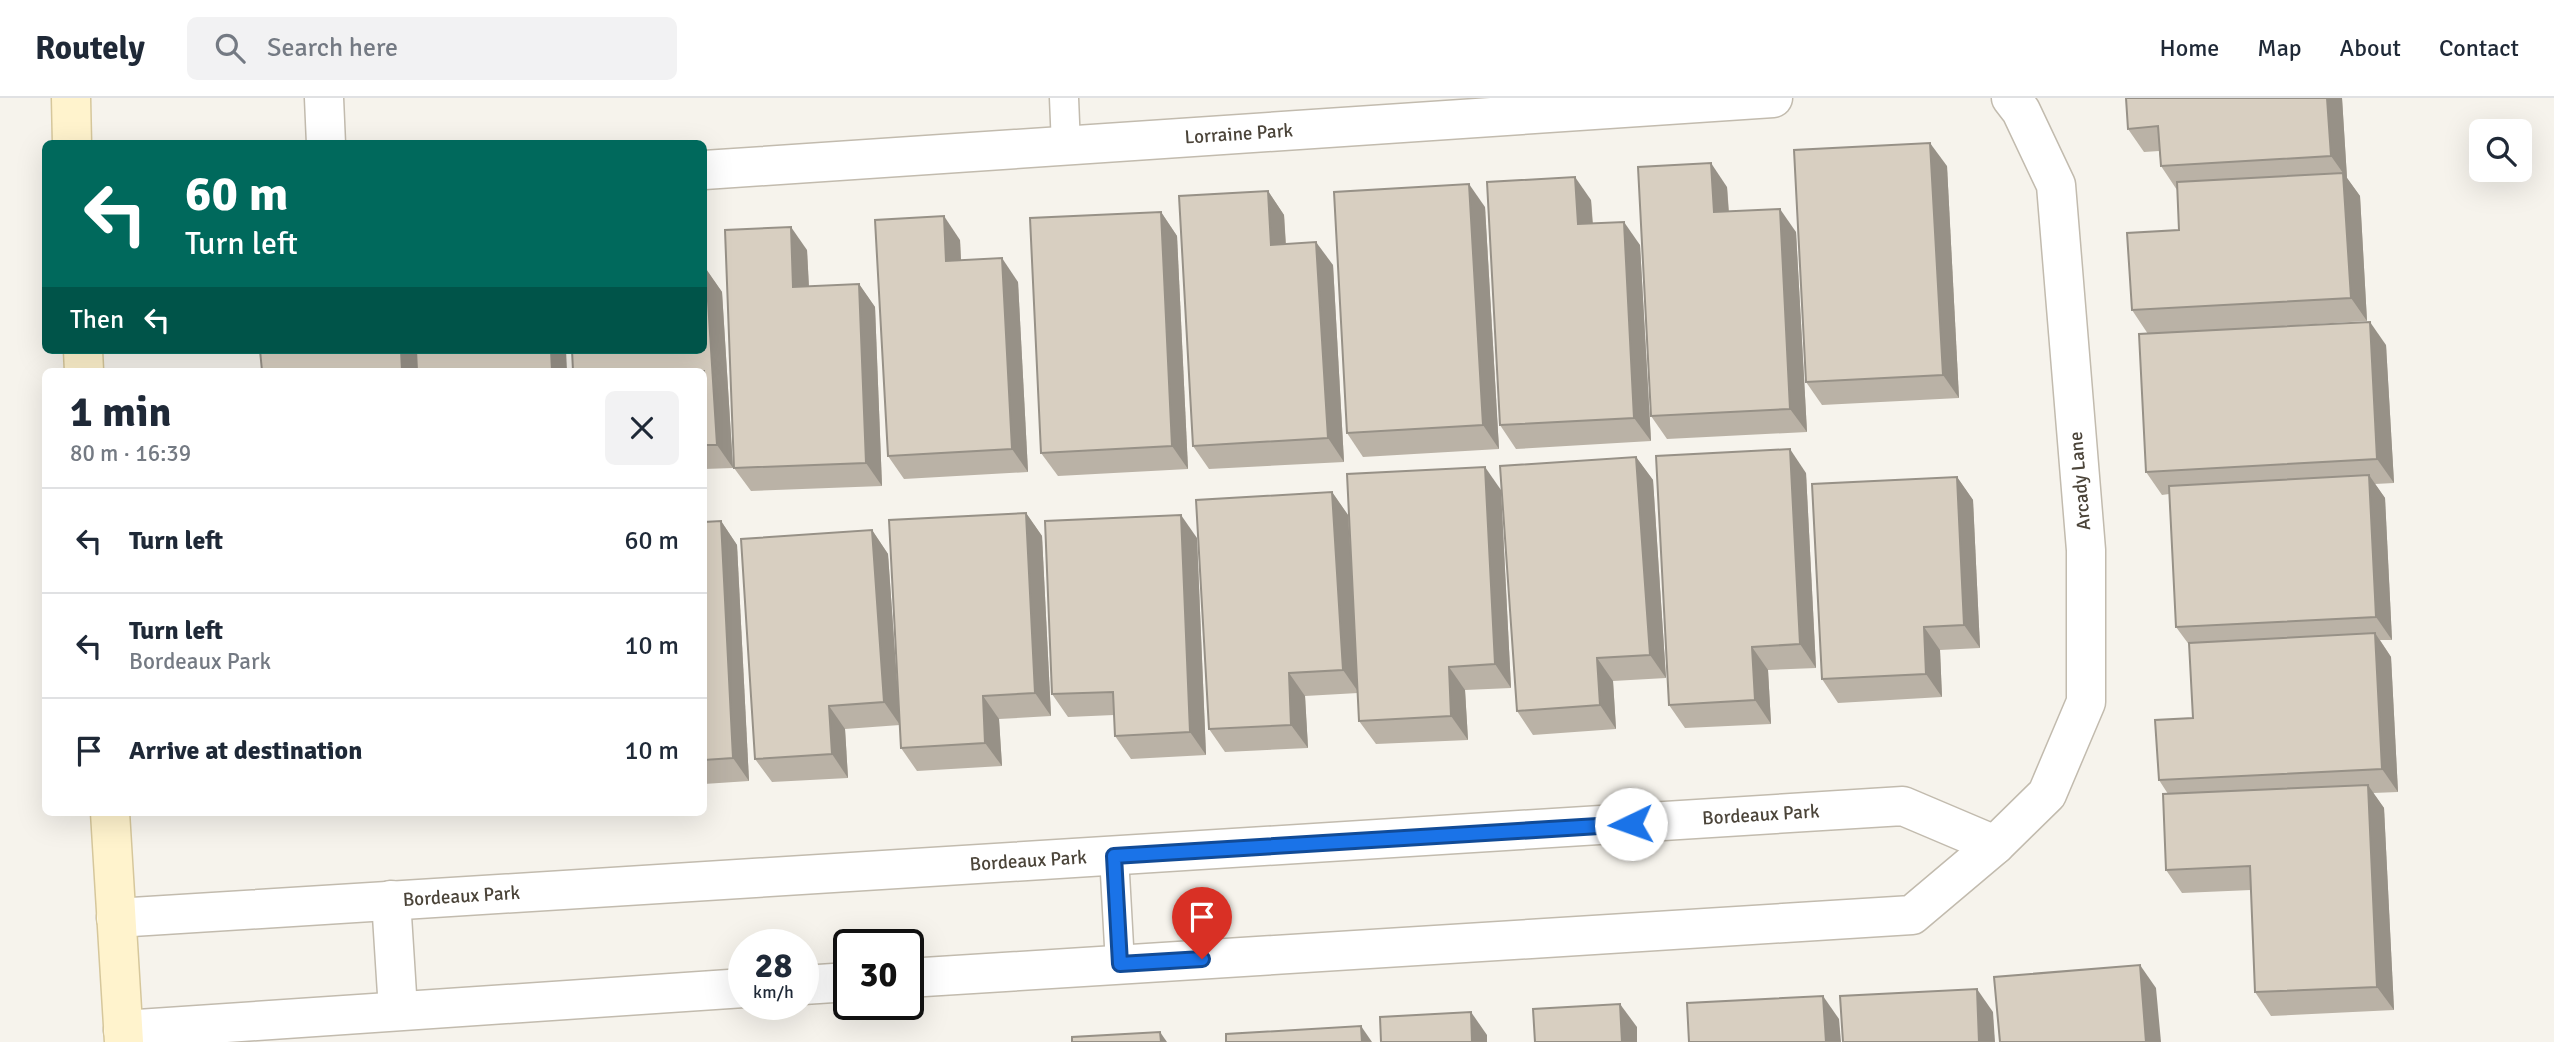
<!DOCTYPE html>
<html lang="en">
<head>
<meta charset="utf-8">
<style>
	:root { --surface:#fff; --page:#f2f2f3; --text:#1f2937; --muted:#747a83; --line:#e0e1e3 }
	body { margin:0; font-family:Signika,sans-serif; background:var(--page); color:var(--text); height:100vh; display:flex; flex-direction:column; font-size:26px; white-space:nowrap }
	* { box-sizing:border-box; margin:0 }
	p { font-size:23px; color:var(--muted) }
	.icon { flex:none; width:38px; height:38px; fill:none; stroke:currentColor; stroke-width:2; stroke-linecap:round; stroke-linejoin:round }
	.map { position:relative; flex:1; overflow:hidden }
	.details { position:absolute; left:42px; top:270px; width:665px; height:448px; display:flex; flex-direction:column; background:var(--surface); border-radius:10px; box-shadow:0 7px 28px #0002 }
	.details>* { flex:none }
	.top-card { position:absolute; left:42px; top:42px; width:665px; height:214px; border-radius:10px; box-shadow:0 7px 28px #0002; background:#00695c; color:#fff; overflow:hidden }
	.fabs { position:absolute; left:2469px; top:21px; display:grid; gap:14px }
	.fabs a { display:grid; place-items:center; width:63px; height:63px; border-radius:10px; background:var(--surface); box-shadow:0 7px 28px #0002; font-size:35px }
	.speed { position:absolute; left:728px; top:831px; display:flex; gap:14px; font-size:35px; font-weight:700; text-align:center }
	.speed>* { display:grid; place-content:center; width:91px; height:91px; border-radius:50%; background:var(--surface); box-shadow:0 7px 28px #0002; line-height:1 }
	.speed small { font-size:18px; font-weight:400 }
	.speed .limit { border:4px solid #111; border-radius:10px; background:#fff; color:#111 }
	.pin { position:absolute; display:grid; place-items:center; width:60px; height:60px; color:#fff; margin:-72px -30px; border-radius:50% 50% 50% 0; rotate:-45deg; box-shadow:0 0 7px #0007 }
	.pin .icon { rotate:45deg }
	.me { position:absolute; width:77px; margin:-38px; rotate:267deg; stroke-linejoin:round; filter:drop-shadow(0 0 5px #0008) }
	.turn { display:flex; align-items:center; gap:24px; height:147px; padding:0 28px; font-size:32px }
	.turn .icon { width:91px; height:91px; stroke-width:2.5 }
	.turn b { display:block; font-size:49px; line-height:60px }
	.then { display:flex; align-items:center; height:66px; padding:0 28px; background:#0003; gap:14px; font-size:26px }
	.round { display:grid; place-items:center; flex:none; width:74px; height:74px; border-radius:10px; background:var(--page) }
	.overview { display:flex; align-items:center; justify-content:space-between; height:119px; padding:0 28px }
	h1 { font-size:42px; font-weight:700; line-height:52px }
	ul { padding:0; list-style:none }
	li { display:flex; align-items:center; gap:21px; height:105px; padding:0 28px; border-top:2px solid var(--line) }
	li div { flex:1 }
	li b { display:block; font-size:26px }
	li em { font-style:normal }
	header { display:flex; align-items:center; gap:42px; box-sizing:border-box; height:98px; padding:0 35px; background:var(--surface); border-bottom:2px solid var(--line) }
	header strong { font-size:33px }
	nav { display:flex; gap:38px; margin-inline-start:auto; font-size:24px }
	.search { width:490px; height:63px; background:var(--page); display:flex; align-items:center; gap:18px; box-sizing:border-box; padding:0 24px; border-radius:10px; color:var(--muted); font-size:26px }
	.map>svg:first-child { display:block }
	.lines { fill:none; stroke-linecap:round; stroke-linejoin:round }
	.service-casing { stroke:#c2bbae; stroke-width:31 }
	.minor-casing { stroke:#c2bbae; stroke-width:41 }
	.secondary-casing { stroke:#d6c79b; stroke-width:41 }
	.service { stroke:#fff; stroke-width:28 }
	.minor { stroke:#fff; stroke-width:38 }
	.secondary { stroke:#fff3cd; stroke-width:38 }
	.wall { fill:#bab2a6 }
	.shaded-wall { fill:#979187 }
	.building { fill:#d8cfc1; stroke:#979187; stroke-width:2 }
	.route-casing { stroke:#114b97; stroke-width:18 }
	.route { stroke:#1a73e8; stroke-width:12 }
	.labels { text-anchor:middle; dominant-baseline:central; stroke-width:7; stroke-linejoin:round; paint-order:stroke }
	.street-label { font-size:19px; fill:#4b4439; stroke:#fff }
</style>
</head>
<body>
<header>
<strong>Routely</strong>
<div class="search"><svg class="icon" aria-label="search" viewBox="0 0 24 24"><circle cx="10" cy="10" r="6"/><path d="M15 15l6 6"/></svg>Search here</div>
<nav><a>Home</a><a>Map</a><a>About</a><a>Contact</a></nav>
</header>
<div class="map">
<svg width="2554" height="944" viewBox="0 0 2554 944">
	<rect width="100%" height="100%" fill="#f6f3ec"/>
	<g class="lines">
		<defs>
			<g id="service">
				<polyline points="1064,0 1066,48"/>
				<polyline points="1114,758 1120,866"/>
			</g>
			<g id="minor">
				<polyline points="324,0 326,46"/>
				<path id="s1" d="M 704,72 L 1773,0"/>
				<polyline points="391,802 398,912"/>
				<path id="s2" d="M 116,820 L 1903,708 L 1995,747"/>
				<polyline points="908,880 1912,817 1995,747 2047,696 2086,604 2086,452 2056,87 2021,13 2011,0"/>
				<polyline points="803,887 849,884"/>
				<polyline points="123,932 744,890"/>
			</g>
			<g id="secondary">
				<polyline points="71,0 72,46"/>
				<polyline points="83,252 84,273"/>
				<polyline points="110,714 124,944"/>
			</g>
		</defs>
		<!-- service casing -->
		<use href="#service" class="service-casing"/>
		<!-- minor casing -->
		<use href="#minor" class="minor-casing"/>
		<!-- secondary casing -->
		<use href="#secondary" class="secondary-casing"/>
		<!-- service -->
		<use href="#service" class="service"/>
		<!-- minor -->
		<use href="#minor" class="minor"/>
		<!-- secondary -->
		<use href="#secondary" class="secondary"/>
	</g>
	<!-- wall -->
	<g class="wall">
		<polygon points="2342,0 2347,80 2360,98 2367,223 2148,236 2132,212 2179,132 2177,92 2161,68 2159,53 2144,54 2128,31"/>
		<polygon points="1947,68 1959,300 1822,307 1806,284"/>
		<polygon points="1727,89 1729,113 1796,134 1807,334 1667,341 1651,318"/>
		<polygon points="1268,93 1284,117 1286,146 1333,167 1344,364 1209,371 1193,348"/>
		<polygon points="1591,102 1593,125 1640,147 1651,343 1516,351 1500,327"/>
		<polygon points="1485,109 1499,351 1363,359 1347,335"/>
		<polygon points="1161,114 1177,138 1188,371 1058,378 1041,355"/>
		<polygon points="960,142 961,162 1018,184 1028,374 904,381 888,358"/>
		<polygon points="807,152 809,188 859,186 875,209 882,388 751,393 734,370"/>
		<polygon points="706,171 722,194 733,370 704,371 704,273"/>
		<polygon points="2386,247 2394,385 2375,386 2385,400 2392,542 2380,542 2391,559 2398,694 2373,695 2384,710 2394,912 2271,918 2255,894 2251,792 2182,795 2166,772 2168,696 2159,682 2193,620 2190,548 2176,529 2169,396 2162,397 2146,374"/>
		<polygon points="1636,359 1653,382 1666,580 1613,583 1616,631 1533,637 1517,613"/>
		<polygon points="1806,375 1816,570 1768,572 1771,626 1685,630 1669,607"/>
		<polygon points="1957,379 1973,402 1980,550 1940,552 1942,599 1838,605 1822,581"/>
		<polygon points="1501,392 1511,590 1465,592 1468,642 1376,646 1359,623 1358,595 1305,598 1308,650 1225,654 1209,631 1332,394 1348,417"/>
		<polygon points="1026,415 1042,438 1051,618 999,621 1002,668 917,673 901,650"/>
		<polygon points="721,423 737,447 749,683 704,686 704,424"/>
		<polygon points="872,432 888,456 900,627 845,631 848,680 772,684 755,661"/>
		<polygon points="1197,440 1206,657 1131,661 1115,638 1114,617 1068,619 1052,596"/>
	</g>
	<!-- shaded-wall -->
	<g class="shaded-wall">
		<polygon points="2327,0 2342,0 2347,80 2360,98 2367,223 2351,200 2343,75 2331,58"/>
		<polygon points="1930,45 1947,68 1959,300 1943,277"/>
		<polygon points="1711,65 1727,89 1730,137 1714,114"/>
		<polygon points="1575,79 1591,102 1594,149 1578,126"/>
		<polygon points="1469,86 1485,109 1499,351 1483,327"/>
		<polygon points="1268,93 1284,117 1287,170 1271,147"/>
		<polygon points="1780,111 1796,134 1807,334 1790,311"/>
		<polygon points="1161,114 1177,138 1188,371 1172,348"/>
		<polygon points="944,118 960,142 962,186 946,163"/>
		<polygon points="1624,124 1640,147 1651,343 1634,320"/>
		<polygon points="791,129 807,152 810,212 793,189"/>
		<polygon points="1316,144 1333,167 1344,364 1328,340"/>
		<polygon points="1002,160 1018,184 1028,374 1012,351"/>
		<polygon points="706,171 722,194 733,370 717,347"/>
		<polygon points="859,186 875,209 882,388 866,365"/>
		<polygon points="2370,224 2386,247 2394,385 2377,361"/>
		<polygon points="401,252 416,252 417,273 402,273"/>
		<polygon points="551,252 566,252 567,273 552,273"/>
		<polygon points="1790,351 1806,375 1816,570 1800,546"/>
		<polygon points="1636,359 1653,382 1666,580 1650,557"/>
		<polygon points="1485,369 1501,392 1511,590 1495,566"/>
		<polygon points="2369,377 2385,400 2392,542 2376,519"/>
		<polygon points="1957,379 1973,402 1980,550 1964,527"/>
		<polygon points="1332,394 1348,417 1359,595 1343,572"/>
		<polygon points="1026,415 1042,438 1051,618 1035,595"/>
		<polygon points="1181,417 1197,440 1206,657 1190,634"/>
		<polygon points="721,423 737,447 749,683 733,660"/>
		<polygon points="872,432 888,456 900,627 884,604"/>
		<polygon points="1924,529 1940,552 1942,599 1926,576"/>
		<polygon points="2375,535 2391,559 2398,694 2382,671"/>
		<polygon points="1752,549 1768,572 1771,626 1755,602"/>
		<polygon points="1597,560 1613,583 1616,631 1600,607"/>
		<polygon points="1449,569 1465,592 1468,642 1451,618"/>
		<polygon points="1289,575 1305,598 1308,650 1291,627"/>
		<polygon points="983,598 999,621 1002,668 985,645"/>
		<polygon points="829,608 845,631 848,680 832,656"/>
		<polygon points="2368,687 2384,710 2394,912 2377,889"/>
		<polygon points="2140,867 2156,890 2161,944 2146,944"/>
		<polygon points="1977,891 1993,914 1995,944 1979,944"/>
		<polygon points="1823,898 1839,921 1841,944 1826,944"/>
		<polygon points="1620,906 1637,929 1637,944 1622,944"/>
		<polygon points="1471,914 1487,937 1487,944 1472,944"/>
		<polygon points="1361,928 1372,944 1362,944"/>
		<polygon points="1160,934 1167,944 1161,944"/>
	</g>
	<!-- building -->
	<g class="building">
		<polygon points="2126,0 2327,0 2331,58 2161,68 2158,28 2128,31"/>
		<polygon points="1930,45 1943,277 1806,284 1794,52"/>
		<polygon points="1711,65 1714,114 1780,111 1790,311 1651,318 1638,69"/>
		<polygon points="2343,75 2351,200 2132,212 2127,135 2179,132 2177,84"/>
		<polygon points="1575,79 1578,126 1624,124 1634,320 1500,327 1487,84"/>
		<polygon points="1469,86 1483,327 1347,335 1334,94"/>
		<polygon points="1268,93 1271,147 1316,144 1328,340 1193,348 1179,98"/>
		<polygon points="1161,114 1172,348 1041,355 1030,120"/>
		<polygon points="944,118 946,163 1002,160 1012,351 888,358 875,122"/>
		<polygon points="791,129 793,189 859,186 866,365 734,370 725,132"/>
		<polygon points="704,171 706,171 717,347 704,347 704,273 573,273 572,252 704,252"/>
		<polygon points="2370,224 2377,361 2146,374 2139,236"/>
		<polygon points="260,252 401,252 402,273 262,273"/>
		<polygon points="416,252 551,252 552,273 417,273"/>
		<polygon points="1790,351 1800,546 1752,549 1755,602 1669,607 1656,358"/>
		<polygon points="1636,359 1650,557 1597,560 1600,607 1517,613 1500,368"/>
		<polygon points="1485,369 1495,566 1449,569 1451,618 1359,623 1347,376"/>
		<polygon points="2369,377 2376,519 2176,529 2169,388"/>
		<polygon points="1957,379 1964,527 1924,529 1926,576 1822,581 1812,386"/>
		<polygon points="1332,394 1343,572 1289,575 1291,627 1209,631 1196,402"/>
		<polygon points="1026,415 1035,595 983,598 985,645 901,650 889,422"/>
		<polygon points="1181,417 1190,634 1115,638 1113,594 1052,596 1045,423"/>
		<polygon points="721,423 733,660 704,662 704,424"/>
		<polygon points="872,432 884,604 829,608 832,656 755,661 741,441"/>
		<polygon points="2375,535 2382,671 2159,682 2155,622 2193,620 2189,545"/>
		<polygon points="2368,687 2377,889 2255,894 2250,768 2166,772 2163,696"/>
		<polygon points="2140,867 2146,944 2000,944 1994,879"/>
		<polygon points="1977,891 1979,944 1843,944 1840,898"/>
		<polygon points="1823,898 1826,944 1689,944 1687,905"/>
		<polygon points="1620,906 1622,944 1535,944 1533,911"/>
		<polygon points="1471,914 1472,944 1381,944 1380,919"/>
		<polygon points="1361,928 1362,944 1226,944 1226,936"/>
		<polygon points="1160,934 1161,944 1072,944 1072,939"/>
	</g>
	<g class="lines">
		<defs>
			<polyline id="route" points="1202,861 1120,866 1114,758 1631,726"/>
		</defs>
		<!-- route casing -->
		<use href="#route" class="route-casing"/>
		<!-- route -->
		<use href="#route" class="route"/>
	</g>
	<g class="labels">
		<!-- street labels -->
		<g class="street-label">
			<text stroke="none"><textPath href="#s1" startOffset="536">Lorraine Park</textPath></text>
			<text transform="translate(2080 383) rotate(-95)">Arcady Lane</text>
			<text stroke="none"><textPath href="#s2" startOffset="1648">Bordeaux Park</textPath></text>
			<text stroke="none"><textPath href="#s2" startOffset="914">Bordeaux Park</textPath></text>
			<text stroke="none"><textPath href="#s2" startOffset="346">Bordeaux Park</textPath></text>
		</g>
	</g>
</svg>
<div class="fabs">
<a><svg class="icon" aria-label="search" viewBox="0 0 24 24"><circle cx="10" cy="10" r="6"/><path d="M15 15l6 6"/></svg></a>
</div>
<div class="speed"><div>28<small>km/h</small></div><div class="limit">30</div></div>
<div class="pin" style="left:1202px;top:861px;background:#d93025"><svg class="icon" aria-label="arrive" viewBox="0 0 24 24"><path d="M6 21V4h12l-3 4 3 4H6"/></svg></div>
<svg class="me" style="left:1631px;top:726px" viewBox="-20 -20 40 40"><circle r="19" fill="#fff"/><path d="M0-13L10 11 0 6-10 11z" fill="#1a73e8"/></svg>
<div class="top-card">
<div class="turn"><svg class="icon" aria-label="left" viewBox="0 0 24 24"><path d="M17 20v-9H6M10 6l-5 5 5 5"/></svg><div><b>60 m</b>Turn left</div></div>
<div class="then">Then<svg class="icon" aria-label="left" viewBox="0 0 24 24"><path d="M17 20v-9H6M10 6l-5 5 5 5"/></svg></div>
</div>
<section class="details">
<div class="overview"><div><h1>1 min</h1><p>80 m · 16:39</p></div><a class="round"><svg class="icon" aria-label="close" viewBox="0 0 24 24"><path d="M6 6l12 12M18 6L6 18"/></svg></a></div>
<ul>
<li><svg class="icon" aria-label="left" viewBox="0 0 24 24"><path d="M17 20v-9H6M10 6l-5 5 5 5"/></svg><div><b>Turn left</b></div><em>60 m</em></li>
<li><svg class="icon" aria-label="left" viewBox="0 0 24 24"><path d="M17 20v-9H6M10 6l-5 5 5 5"/></svg><div><b>Turn left</b><p>Bordeaux Park</p></div><em>10 m</em></li>
<li><svg class="icon" aria-label="arrive" viewBox="0 0 24 24"><path d="M6 21V4h12l-3 4 3 4H6"/></svg><div><b>Arrive at destination</b></div><em>10 m</em></li>
</ul>
</section>
</div>
</body>
</html>
